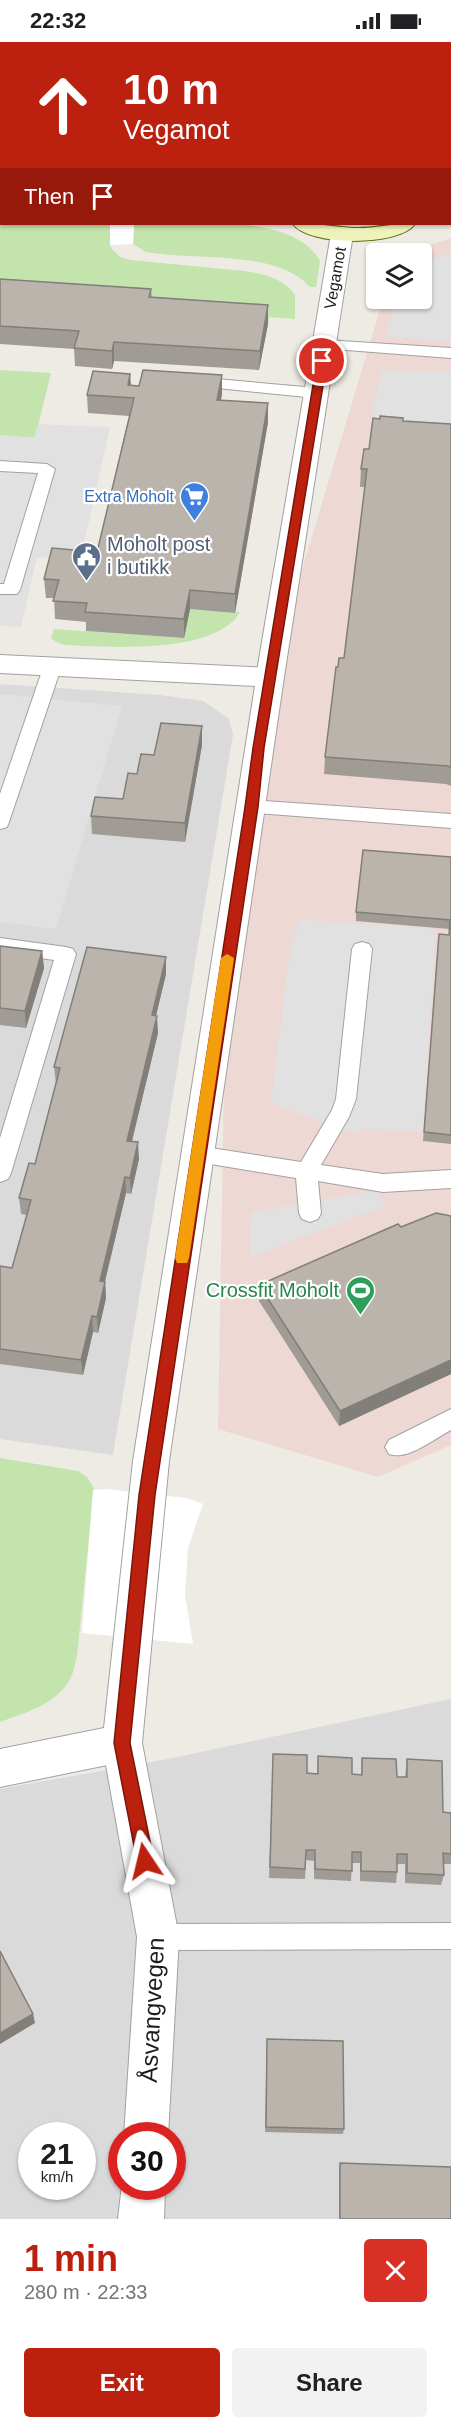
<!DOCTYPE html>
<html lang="en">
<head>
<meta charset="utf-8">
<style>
	:root { --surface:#fff; --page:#f2f2f2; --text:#202124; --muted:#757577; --accent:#bc200f }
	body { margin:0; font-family:Helvetica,sans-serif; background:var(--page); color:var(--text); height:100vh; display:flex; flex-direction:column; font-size:22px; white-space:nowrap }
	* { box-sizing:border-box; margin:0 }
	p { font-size:20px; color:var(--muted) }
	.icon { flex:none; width:33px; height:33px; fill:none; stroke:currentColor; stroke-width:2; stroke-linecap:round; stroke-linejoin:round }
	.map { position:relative; height:2177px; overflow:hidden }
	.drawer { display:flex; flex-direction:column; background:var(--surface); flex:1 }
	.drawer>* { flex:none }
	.top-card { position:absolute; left:0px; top:0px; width:452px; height:183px; box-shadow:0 2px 4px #0004; background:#bc200f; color:#fff; overflow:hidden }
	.tools { position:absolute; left:366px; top:201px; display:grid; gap:12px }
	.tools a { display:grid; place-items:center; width:66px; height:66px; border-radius:6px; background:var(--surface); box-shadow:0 2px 4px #0004; font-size:30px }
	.speed { position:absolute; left:18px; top:2080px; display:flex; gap:12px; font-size:30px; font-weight:700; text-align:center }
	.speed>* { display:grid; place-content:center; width:78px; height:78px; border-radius:50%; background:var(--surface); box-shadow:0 2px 4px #0004; line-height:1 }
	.speed small { font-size:15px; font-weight:400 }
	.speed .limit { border:9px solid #d22; background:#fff; color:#111 }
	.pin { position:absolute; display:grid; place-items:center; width:51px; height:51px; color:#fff; margin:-26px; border:3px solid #fff; border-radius:50%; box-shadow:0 2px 6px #0007 }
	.me { position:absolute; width:66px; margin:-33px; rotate:350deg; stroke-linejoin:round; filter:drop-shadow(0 0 4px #0008) }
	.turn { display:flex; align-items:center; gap:21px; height:126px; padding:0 24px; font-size:27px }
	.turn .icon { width:78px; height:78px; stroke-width:2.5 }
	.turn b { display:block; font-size:42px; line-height:51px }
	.then { display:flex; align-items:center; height:57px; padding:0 24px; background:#0003; gap:12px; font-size:22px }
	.round { display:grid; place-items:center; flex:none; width:63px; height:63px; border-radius:6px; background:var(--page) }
	.overview { display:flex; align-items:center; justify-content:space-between; height:102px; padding:0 24px }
	h1 { font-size:36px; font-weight:800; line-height:45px; color:var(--accent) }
	.button { display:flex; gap:12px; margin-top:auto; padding:12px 24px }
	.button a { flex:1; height:69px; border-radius:6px; background:var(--accent); color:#fff; font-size:24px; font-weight:800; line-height:69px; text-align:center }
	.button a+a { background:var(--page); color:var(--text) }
	.status { display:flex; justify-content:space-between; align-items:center; height:42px; padding:0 30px; background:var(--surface); direction:ltr }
	.status svg { height:16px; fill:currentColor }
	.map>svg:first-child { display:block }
	.residential { fill:#dbdada; fill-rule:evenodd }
	.commercial { fill:#edd8d4 }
	.grass { fill:#c3e4ad }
	.parking { fill:#e1e1e1 }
	.pier { fill:#fff }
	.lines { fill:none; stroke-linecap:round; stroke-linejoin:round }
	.service-casing { stroke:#a1a1a1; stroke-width:2 }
	.minor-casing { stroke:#a1a1a1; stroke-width:2 }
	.tertiary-casing { stroke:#a1a1a1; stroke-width:2 }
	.secondary-casing { stroke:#586c0d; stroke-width:2 }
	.trunk-casing { stroke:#cb3157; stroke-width:2 }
	.service { fill:#fff; fill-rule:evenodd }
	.minor { fill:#fff; fill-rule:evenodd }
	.tertiary { fill:#fff; fill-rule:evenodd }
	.secondary { fill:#ecf4bb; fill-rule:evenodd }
	.trunk { fill:#eab59d; fill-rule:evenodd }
	.wall { fill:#a09b95 }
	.shaded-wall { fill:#827e79 }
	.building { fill:#bab4ad; stroke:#827e79; stroke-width:1.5 }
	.route { fill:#bc200f; stroke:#7a150a; stroke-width:1.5 }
	.slow { fill:#f59e0b }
	.labels { text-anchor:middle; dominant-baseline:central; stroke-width:4.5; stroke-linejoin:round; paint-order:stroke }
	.far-street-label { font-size:16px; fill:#1d1d1d; stroke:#fff }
	.far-shop-label { font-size:16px; fill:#366cbe; stroke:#fff; text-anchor:end }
	.service-label { font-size:20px; fill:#4e5e75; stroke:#fff; text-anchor:start }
	.leisure-label { font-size:20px; fill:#27864d; stroke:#fff; text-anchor:end }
	.near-street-label { font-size:24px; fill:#1d1d1d; stroke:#fff }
</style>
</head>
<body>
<div class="status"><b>22:32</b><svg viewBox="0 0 49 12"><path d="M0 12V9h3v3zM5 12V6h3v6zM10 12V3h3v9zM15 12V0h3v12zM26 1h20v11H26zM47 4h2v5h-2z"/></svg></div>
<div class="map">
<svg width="451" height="2177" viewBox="0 0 451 2177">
	<rect width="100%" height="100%" fill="#eeebe4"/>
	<!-- residential -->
	<g class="residential">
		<polygon points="0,0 451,0 451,10 450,2 2,2 0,109"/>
		<polygon points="0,642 160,653 203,659 229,677 233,693 113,1413 0,1397"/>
		<path d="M 451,1657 L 451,2177 L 0,2177 L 0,1747 L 168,1717 ZM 32,2094 L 82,2094 L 82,2145 L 32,2145 ZM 122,2094 L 172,2094 L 172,2145 L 122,2145 Z"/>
	</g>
	<!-- commercial -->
	<polygon class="commercial" points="451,196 451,1403 378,1435 218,1387 226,926 270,635 383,257 422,256 422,212 418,211 430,203"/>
	<!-- grass -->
	<g class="grass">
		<path d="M 0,182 L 110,182 L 111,206 L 120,215 L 130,218 L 245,229 C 265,232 284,237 295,253 L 295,277 L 269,275 L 268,282 L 0,256 Z"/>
		<path d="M 134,182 C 182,182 294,169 320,219 L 316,245 L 310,245 C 276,207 193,219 146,210 L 133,202 Z"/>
		<polygon points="0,328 51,331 35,396 0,393"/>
		<path d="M 190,567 L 240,570 C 216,613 108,605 65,603 L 56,600 L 51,596 L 54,587 L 184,596 Z"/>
		<path d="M 0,1416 L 78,1429 L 87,1435 L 94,1446 L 77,1614 C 75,1621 74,1630 70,1637 C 57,1662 25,1671 0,1680 Z"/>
	</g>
	<!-- parking -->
	<g class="parking">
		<polygon points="451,210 451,299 385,295 396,257 422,256 422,221"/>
		<polygon points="381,328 451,330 451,385 371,380"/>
		<polygon points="38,382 110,385 80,519 37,515 21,585 0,584 0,393 34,396"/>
		<polygon points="0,652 122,664 56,887 0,880"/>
		<polygon points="299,877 436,887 423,1090 363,1086 353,1091 271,1061 290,908"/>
		<polygon points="377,1149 385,1164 250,1215 251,1170"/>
	</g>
	<!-- pier -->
	<g class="pier">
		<polygon points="110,182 134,182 133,202 110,203"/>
		<polygon points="107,1447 186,1456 203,1462 188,1506 185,1553 193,1602 82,1591 93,1448"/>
	</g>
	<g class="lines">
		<defs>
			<g id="service">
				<polygon points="325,298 451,306 451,316 320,306 317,303"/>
				<polygon points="194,335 316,346 324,351 316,356 188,343 186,340 188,337"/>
				<polygon points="0,419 47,422 55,427 20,548 17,552 0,552 0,542 4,542 38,431 0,429"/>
				<polygon points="52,620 58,622 61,626 9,780 7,785 0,787 0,752 43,626 46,622"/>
				<polygon points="252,758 451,772 451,786 245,770 243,765 245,760"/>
				<polygon points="0,896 66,905 73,907 76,912 11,1131 8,1137 0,1140 0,1096 54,918 0,910"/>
				<polygon points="362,900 369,902 372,907 356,1057 349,1075 321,1123 383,1132 451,1128 451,1146 383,1150 318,1139 321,1171 318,1177 310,1180 302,1177 299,1171 296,1136 198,1120 191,1118 187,1112 191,1106 198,1104 301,1120 332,1068 336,1057 352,907 355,902"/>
				<path d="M 451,1367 L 451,1388 C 434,1397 407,1419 389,1412 L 385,1405 L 389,1398 Z"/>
				<polygon points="451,1881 451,1907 158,1908 149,1904 145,1895 149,1886 158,1882"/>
			</g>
			<g id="minor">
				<polygon points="342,185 350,187 353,192 284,635 280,642 270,644 260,642 256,635 331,192 334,187"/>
				<polygon points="122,1682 136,1688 142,1701 179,1895 168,2094 124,2094 137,1895 102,1701 108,1688"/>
				<polygon points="122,2143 122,2145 165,2145 164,2177 118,2177"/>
			</g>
			<polygon id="tertiary" points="0,613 270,626 280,628 284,635 169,1419 142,1701 136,1714 122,1720 0,1745 0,1707 104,1686 133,1419 255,644 0,631"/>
			<g id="secondary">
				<rect x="450" y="131" width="1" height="14"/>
				<rect x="0" y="154" width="2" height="14"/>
				<rect x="450" y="162" width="1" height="14"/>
				<path d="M 293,182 C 313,180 333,185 354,186 C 375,187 395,180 415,182 C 399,205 308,204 293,182 Z"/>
			</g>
			<rect id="trunk" x="450" y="33" width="1" height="12"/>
		</defs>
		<!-- service casing -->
		<use href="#service" class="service-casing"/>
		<!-- minor casing -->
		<use href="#minor" class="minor-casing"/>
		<!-- tertiary casing -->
		<use href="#tertiary" class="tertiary-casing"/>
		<!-- secondary casing -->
		<use href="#secondary" class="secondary-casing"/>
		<!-- trunk casing -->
		<use href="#trunk" class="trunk-casing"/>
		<!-- service -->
		<use href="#service" class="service"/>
		<!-- minor -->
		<use href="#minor" class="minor"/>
		<!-- tertiary -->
		<use href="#tertiary" class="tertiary"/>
		<!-- secondary -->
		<use href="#secondary" class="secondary"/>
		<!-- trunk -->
		<use href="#trunk" class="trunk"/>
	</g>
	<!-- wall -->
	<g class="wall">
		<polygon points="0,237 151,247 152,256 268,263 268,282 259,328 114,319 112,327 75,324 74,307 0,302"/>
		<polygon points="130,332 131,343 222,352 221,358 268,380 235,571 190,567 184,596 86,589 86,580 55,577 54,556 46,556 44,537 97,510 129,374 88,371 87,353"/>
		<polygon points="403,379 451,382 451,744 446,742 324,732 325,715 338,625 344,616 365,445 360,445 361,427 369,407"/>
		<polygon points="202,703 185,800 92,792 91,774 123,757 137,732 154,713"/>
		<polygon points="451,815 451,1102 423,1099 438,901 449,893 449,887 356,879 356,870"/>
		<polygon points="0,904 42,909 44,926 26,986 0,983"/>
		<polygon points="166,932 156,974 158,991 132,1099 139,1117 131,1152 126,1151 105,1240 106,1256 98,1291 93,1290 83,1333 0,1322 0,1224 12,1226 27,1173 21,1172 19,1156 35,1122 56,1042 54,1025"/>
		<polygon points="451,1174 451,1332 339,1384 259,1259 259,1243 401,1185"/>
		<polygon points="273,1712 307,1731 317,1732 318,1714 352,1732 361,1733 362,1716 397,1735 405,1735 407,1717 443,1770 451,1771 451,1822 443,1822 444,1833 441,1843 405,1841 405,1822 397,1822 397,1830 396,1841 360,1839 360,1821 352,1821 351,1839 314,1837 314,1819 306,1818 305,1837 269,1836"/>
		<polygon points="267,1997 344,2087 343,2092 265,2090"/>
		<polygon points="340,2121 451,2177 339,2177 339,2129"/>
	</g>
	<!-- shaded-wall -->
	<g class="shaded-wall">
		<polygon points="0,0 16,0 16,2 2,2 2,5 0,6"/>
		<polygon points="102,0 143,0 143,2 96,2"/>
		<polygon points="174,0 191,0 174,2"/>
		<polygon points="194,0 219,0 207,2 194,2"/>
		<polygon points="341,0 361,0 361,2 329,2"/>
		<polygon points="268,263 268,282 259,328 260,309"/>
		<polygon points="114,300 114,319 112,327 112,309"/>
		<polygon points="130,332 131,350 128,343"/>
		<polygon points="222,333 222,352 217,377 217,358"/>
		<polygon points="268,361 268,380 235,571 235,552"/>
		<polygon points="190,548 190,567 184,596 184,577"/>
		<polygon points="202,684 202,703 185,800 185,781"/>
		<polygon points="42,909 44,926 26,986 25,969"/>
		<polygon points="166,915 166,932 152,990 152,973"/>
		<polygon points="157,974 158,991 128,1115 127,1099"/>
		<polygon points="138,1100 139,1117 131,1152 130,1136"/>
		<polygon points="125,1135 126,1151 101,1255 100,1239"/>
		<polygon points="105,1240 106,1256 98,1291 97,1275"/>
		<polygon points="92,1274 93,1290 83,1333 81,1318"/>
		<polygon points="451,1318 451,1332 339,1384 340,1369"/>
		<polygon points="33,1972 35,1981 0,2002 0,1991"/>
	</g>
	<!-- building -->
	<g class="building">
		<polygon points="48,0 102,0 96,2 48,2"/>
		<polygon points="310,0 341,0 329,2 310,2"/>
		<polygon points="0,237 151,247 149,255 268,263 260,309 114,300 112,309 74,306 79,289 0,284"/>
		<polygon points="143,328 222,333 217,358 268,361 235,552 190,548 184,577 85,570 87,561 53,559 59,538 44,537 52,506 97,510 134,356 87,353 93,329 130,332 128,343 139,344"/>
		<polygon points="380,374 403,376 403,379 451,382 451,726 448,724 325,715 336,625 338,625 339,616 344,616 367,427 361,427 364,407 369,407 373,376 380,377"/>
		<polygon points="161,681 202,684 185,781 91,774 95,755 123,757 128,731 137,732 141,712 154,713"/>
		<polygon points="363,808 451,815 451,1093 424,1090 439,892 449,893 450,878 356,870"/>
		<polygon points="0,904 42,909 25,969 0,966"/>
		<polygon points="87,905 166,915 152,973 157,974 127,1099 138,1100 130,1136 125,1135 100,1239 105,1240 97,1275 92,1274 81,1318 0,1307 0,1224 12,1226 31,1158 19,1156 29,1121 35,1122 60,1026 54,1025"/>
		<polygon points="436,1171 451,1174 451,1318 340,1369 259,1243 398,1182 401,1185"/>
		<polygon points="273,1712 307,1713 307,1731 318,1732 318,1714 352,1716 352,1732 362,1733 362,1716 396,1717 397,1735 407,1735 407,1717 442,1719 443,1770 451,1771 451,1812 443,1811 444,1833 407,1831 407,1812 397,1812 397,1830 361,1829 361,1810 352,1810 352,1829 315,1827 315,1808 306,1808 305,1827 270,1825"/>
		<polygon points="0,1909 33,1972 0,1991"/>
		<polygon points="267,1997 343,1999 344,2087 266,2085"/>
		<polygon points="340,2121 451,2125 451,2177 340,2177"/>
	</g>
	<!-- route -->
	<polygon class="route" points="322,316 327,319 264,706 258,765 155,1453 130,1701 154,1819 151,1825 145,1828 139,1825 137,1819 114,1701 139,1453 245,765 253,706 317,319"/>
	<!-- slow -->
	<polygon class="slow" points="227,912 234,916 189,1216 187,1221 177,1221 175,1216 221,916"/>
	<!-- icons -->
	<defs>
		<symbol id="supermarket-pin" viewBox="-11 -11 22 30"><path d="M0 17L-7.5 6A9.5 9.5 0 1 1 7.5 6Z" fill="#3f7fe0" stroke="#fff"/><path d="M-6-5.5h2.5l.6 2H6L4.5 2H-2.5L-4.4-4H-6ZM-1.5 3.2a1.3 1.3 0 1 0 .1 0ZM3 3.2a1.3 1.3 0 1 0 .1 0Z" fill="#fff"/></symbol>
		<symbol id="civic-pin" viewBox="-11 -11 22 30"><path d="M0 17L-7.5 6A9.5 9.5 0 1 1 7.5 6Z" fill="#5c6f8a" stroke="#fff"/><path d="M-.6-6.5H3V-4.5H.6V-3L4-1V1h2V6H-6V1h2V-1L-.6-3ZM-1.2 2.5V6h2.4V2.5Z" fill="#fff"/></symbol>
		<symbol id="stadium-pin" viewBox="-11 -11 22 30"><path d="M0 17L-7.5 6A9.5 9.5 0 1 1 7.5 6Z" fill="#2e9e5b" stroke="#fff"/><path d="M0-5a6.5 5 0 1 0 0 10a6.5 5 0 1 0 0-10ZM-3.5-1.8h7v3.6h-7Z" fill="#fff"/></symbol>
	</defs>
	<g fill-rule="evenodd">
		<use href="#supermarket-pin" x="178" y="438" width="33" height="45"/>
		<use href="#civic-pin" x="70" y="498" width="33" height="45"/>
		<use href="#stadium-pin" x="344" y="1232" width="33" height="45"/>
	</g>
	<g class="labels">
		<!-- far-street labels -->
		<g class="far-street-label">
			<text transform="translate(335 236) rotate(-80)">Vegamot</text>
		</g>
		<!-- far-shop labels -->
		<g class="far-shop-label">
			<text x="174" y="454">Extra Moholt</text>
		</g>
		<!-- service labels -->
		<g class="service-label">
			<text x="107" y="502">Moholt post<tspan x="107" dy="23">i butikk</tspan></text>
		</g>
		<!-- leisure labels -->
		<g class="leisure-label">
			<text x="339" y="1248">Crossfit Moholt</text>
		</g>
		<!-- near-street labels -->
		<g class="near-street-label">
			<text transform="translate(152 1968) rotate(-87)">Åsvangvegen</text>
		</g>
	</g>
</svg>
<div class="tools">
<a><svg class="icon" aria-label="layers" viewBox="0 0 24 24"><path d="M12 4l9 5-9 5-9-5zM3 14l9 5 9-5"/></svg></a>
</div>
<div class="speed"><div>21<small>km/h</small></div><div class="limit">30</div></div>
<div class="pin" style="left:322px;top:319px;background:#d93025"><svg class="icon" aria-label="arrive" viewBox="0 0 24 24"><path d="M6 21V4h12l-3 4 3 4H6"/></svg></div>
<svg class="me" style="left:145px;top:1819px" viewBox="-20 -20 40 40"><path d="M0-17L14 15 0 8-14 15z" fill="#bc200f" stroke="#fff" stroke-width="4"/></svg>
<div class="top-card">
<div class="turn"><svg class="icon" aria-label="ahead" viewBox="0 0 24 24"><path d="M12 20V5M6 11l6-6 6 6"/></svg><div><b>10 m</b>Vegamot</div></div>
<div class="then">Then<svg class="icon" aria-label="arrive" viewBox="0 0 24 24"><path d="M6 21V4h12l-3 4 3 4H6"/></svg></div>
</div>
</div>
<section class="drawer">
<div class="overview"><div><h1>1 min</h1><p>280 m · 22:33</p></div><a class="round" style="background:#d93025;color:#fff"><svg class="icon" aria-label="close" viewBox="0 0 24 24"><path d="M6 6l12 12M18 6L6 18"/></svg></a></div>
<div class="button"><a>Exit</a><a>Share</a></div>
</section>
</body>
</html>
